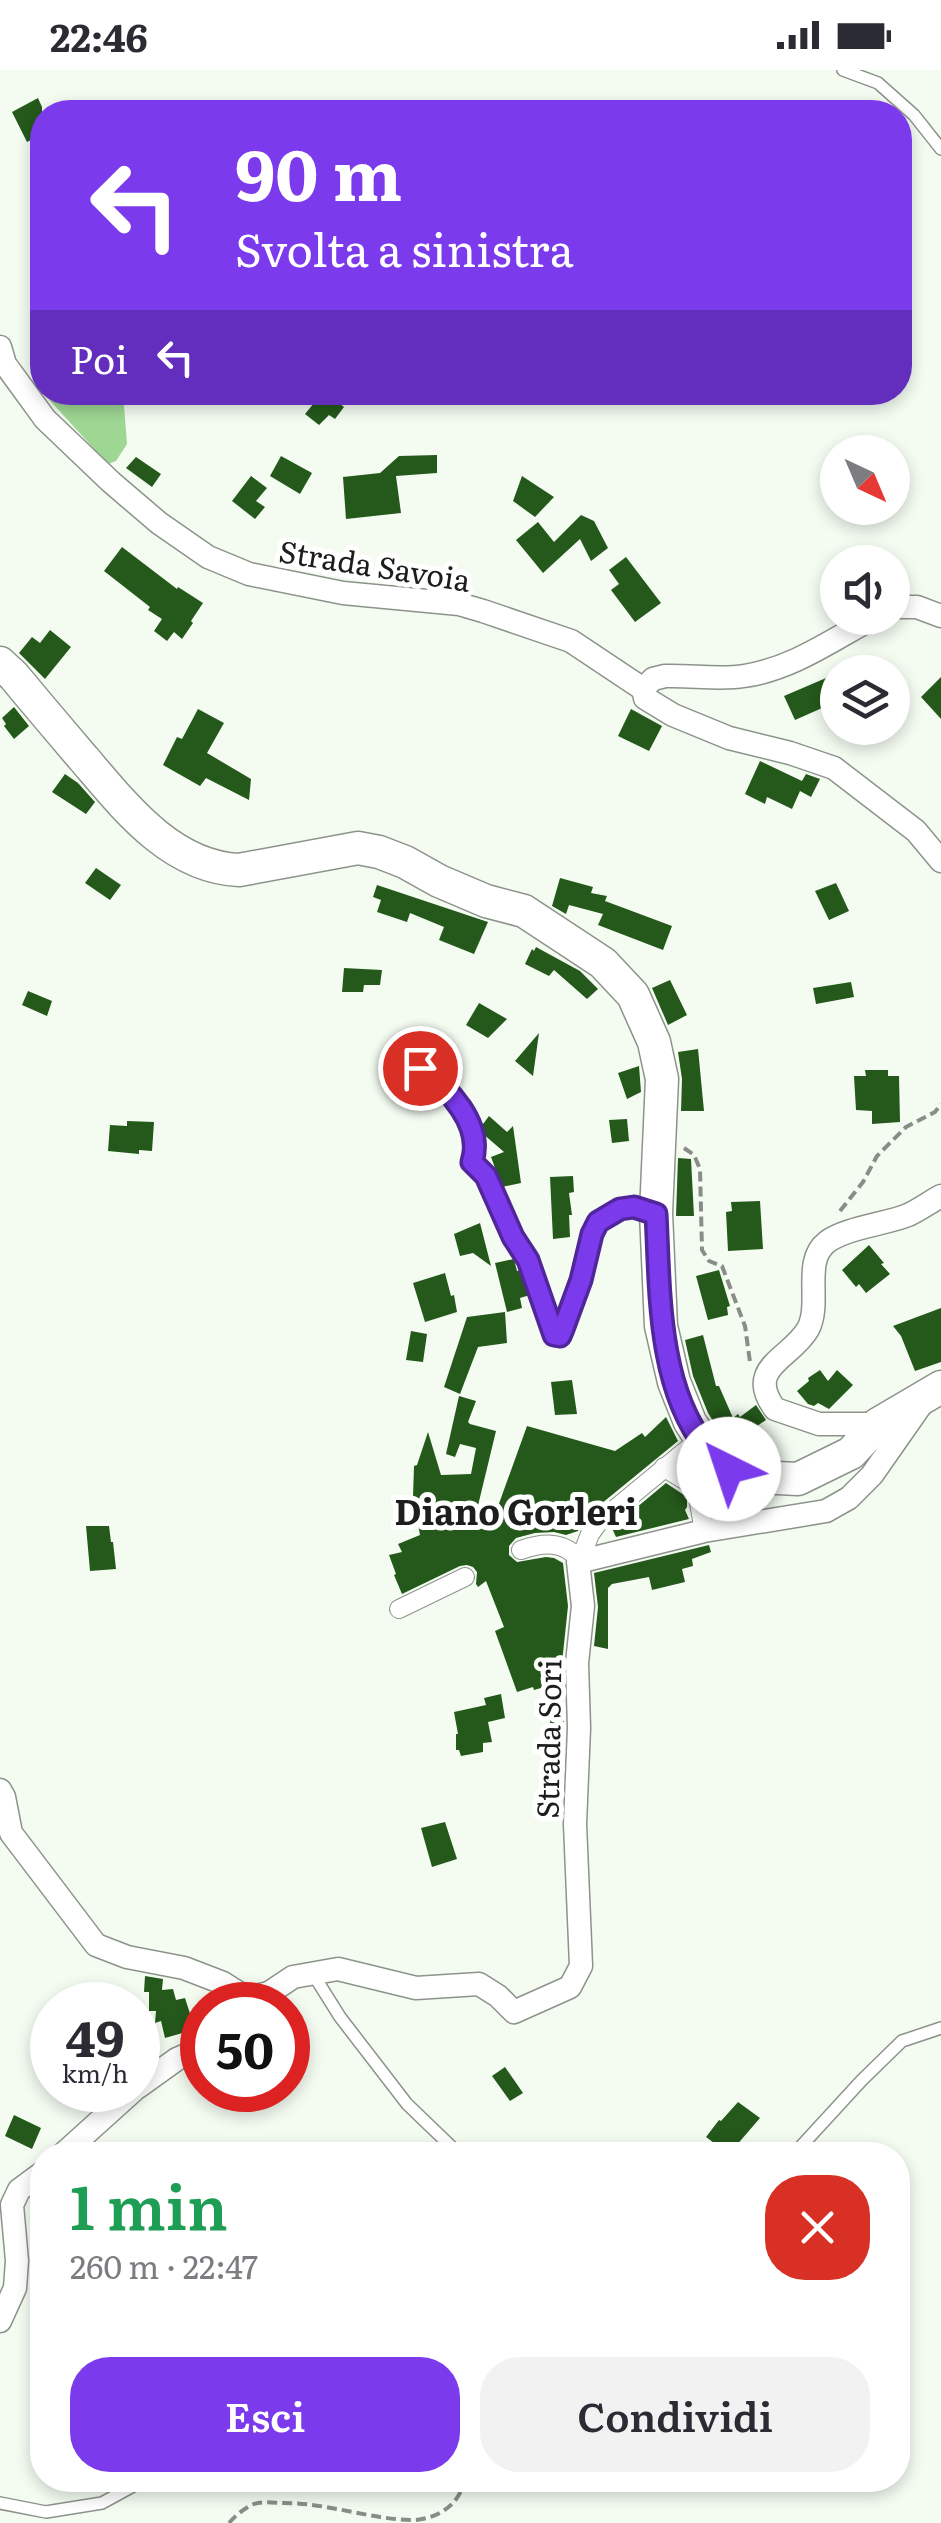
<!DOCTYPE html>
<html lang="it">
<head>
<meta charset="utf-8">
<style>
	:root { --surface:#fff; --page:#f2f2f3; --text:#2b2b33; --muted:#7c7c81; --accent:#7c3aed }
	body { margin:0; font-family:Literata,serif; background:var(--page); color:var(--text); height:100vh; display:flex; flex-direction:column; font-size:38px; white-space:nowrap }
	* { box-sizing:border-box; margin:0 }
	p { font-size:32px; color:var(--muted) }
	.icon { flex:none; width:55px; height:55px; fill:none; stroke:currentColor; stroke-width:2; stroke-linecap:round; stroke-linejoin:round }
	.map { position:relative; flex:1; overflow:hidden }
	.details { position:absolute; left:30px; top:2072px; width:880px; height:350px; display:flex; flex-direction:column; background:var(--surface); border-radius:40px; box-shadow:0 5px 15px #0003 }
	.details>* { flex:none }
	.hud { position:absolute; left:30px; top:30px; width:882px; height:305px; border-radius:40px; box-shadow:0 5px 15px #0003; background:#7c3aed; color:#fff; overflow:hidden }
	.needle { width:65px; rotate:136deg }
	.tools { position:absolute; left:820px; top:365px; display:grid; gap:20px }
	.tools a { display:grid; place-items:center; width:90px; height:90px; border-radius:50%; background:var(--surface); box-shadow:0 5px 15px #0003; font-size:50px }
	.speed { position:absolute; left:30px; top:1912px; display:flex; gap:20px; font-size:50px; font-weight:700; text-align:center }
	.speed>* { display:grid; place-content:center; width:130px; height:130px; border-radius:50%; background:var(--surface); box-shadow:0 5px 15px #0003; line-height:1 }
	.speed small { font-size:25px; font-weight:400 }
	.speed .limit { border:15px solid #d22; background:#fff; color:#111 }
	.pin { position:absolute; display:grid; place-items:center; width:85px; height:85px; color:#fff; margin:-42px; border:5px solid #fff; border-radius:50%; box-shadow:0 2px 10px #0007 }
	.me { position:absolute; width:110px; margin:-55px; rotate:319deg; stroke-linejoin:round; filter:drop-shadow(0 0 8px #0008) }
	.turn { display:flex; align-items:center; gap:35px; height:210px; padding:0 40px; font-size:45px }
	.turn .icon { width:130px; height:130px; stroke-width:2.5 }
	.turn b { display:block; font-size:70px; line-height:85px }
	.then { display:flex; align-items:center; height:95px; padding:0 40px; background:#0003; gap:20px; font-size:38px }
	.round { display:grid; place-items:center; flex:none; width:105px; height:105px; border-radius:40px; background:var(--page) }
	.overview { display:flex; align-items:center; justify-content:space-between; height:170px; padding:0 40px }
	h1 { font-size:60px; font-weight:600; line-height:75px; color:#1e9e55 }
	.primary-button { display:flex; gap:20px; margin-top:auto; padding:20px 40px }
	.primary-button a { flex:1; height:115px; border-radius:40px; background:var(--accent); color:#fff; font-size:40px; font-weight:600; line-height:115px; text-align:center }
	.primary-button a+a { background:var(--page); color:var(--text) }
	.status { display:flex; justify-content:space-between; align-items:center; height:70px; padding:0 50px; background:var(--surface); direction:ltr }
	.status svg { height:28px; fill:currentColor }
	.map>svg:first-child { display:block }
	.forest { fill:#9ed794 }
	.building { fill:#24591b }
	.lines { fill:none; stroke-linecap:round; stroke-linejoin:round }
	.service-casing { stroke:#8c938a; stroke-width:14 }
	.pedestrian-casing { stroke:#8c938a; stroke-width:20 }
	.minor-casing { stroke:#8c938a; stroke-width:25 }
	.secondary-casing { stroke:#8c938a; stroke-width:35 }
	.path { stroke:#888d87; stroke-width:4; stroke-dasharray:10 5; stroke-linecap:butt }
	.service { stroke:#fff; stroke-width:11 }
	.pedestrian { stroke:#fff; stroke-width:18 }
	.minor { stroke:#fff; stroke-width:22 }
	.secondary { stroke:#fff; stroke-width:32 }
	.route-casing { stroke:#51269a; stroke-width:25 }
	.route { stroke:#7c3aed; stroke-width:18 }
	.labels { text-anchor:middle; dominant-baseline:central; stroke-width:10; stroke-linejoin:round; paint-order:stroke }
	.street-label { font-size:30px; fill:#1b1e1b; stroke:#fff }
	.quarter-label { font-size:35px; font-weight:bold; fill:#1b1e1b; stroke:#fff }
</style>
</head>
<body>
<div class="status"><b>22:46</b><svg viewBox="0 0 49 12"><path d="M0 12V9h3v3zM5 12V6h3v6zM10 12V3h3v9zM15 12V0h3v12zM26 1h20v11H26zM47 4h2v5h-2z"/></svg></div>
<div class="map">
<svg width="941" height="2453" viewBox="0 0 941 2453">
	<rect width="100%" height="100%" fill="#f4fcf2"/>
	<!-- forest -->
	<polygon class="forest" points="43,323 123,323 127,374 116,391 108,394"/>
	<!-- building -->
	<g class="building">
		<polygon points="38,28 42,37 42,64 27,72 12,42"/>
		<polygon points="298,322 325,322 344,337 335,349 329,345 319,355 305,344 314,333"/>
		<polygon points="437,385 437,403 396,406 401,443 346,449 343,407 380,403 399,386"/>
		<polygon points="281,386 312,403 300,424 270,406"/>
		<polygon points="136,387 161,404 152,417 126,398"/>
		<polygon points="251,406 267,418 256,431 265,437 255,449 232,431"/>
		<polygon points="522,406 554,427 535,447 513,431"/>
		<polygon points="581,445 594,451 608,478 591,491 580,469 543,503 516,470 538,452 554,472"/>
		<polygon points="122,477 177,519 178,517 203,533 191,551 193,553 182,569 174,562 167,571 154,561 162,549 148,540 150,537 104,501"/>
		<polygon points="626,487 661,533 635,552 611,520 619,514 609,500"/>
		<polygon points="50,560 71,577 45,609 19,583 32,567 40,573"/>
		<polygon points="833,605 838,616 838,631 795,650 784,626"/>
		<polygon points="941,607 941,649 921,627"/>
		<polygon points="14,637 29,656 14,669 4,656 6,654 2,648"/>
		<polygon points="198,639 224,653 207,683 251,709 249,730 206,708 200,716 163,695 177,667 182,669"/>
		<polygon points="631,639 662,656 649,681 618,666"/>
		<polygon points="760,691 802,711 806,704 820,709 811,727 800,721 792,739 767,727 765,734 745,724"/>
		<polygon points="65,704 78,713 95,732 86,744 52,722"/>
		<polygon points="96,798 121,815 110,830 85,813"/>
		<polygon points="560,808 593,817 591,823 607,826 605,831 672,856 663,880 598,855 603,844 569,835 566,844 552,836"/>
		<polygon points="836,813 849,841 829,850 815,821"/>
		<polygon points="377,815 488,852 474,884 439,870 444,857 410,843 407,852 377,842 381,830 373,827"/>
		<polygon points="536,877 580,901 598,919 587,929 554,900 549,906 525,894 532,879 534,881"/>
		<polygon points="344,898 382,900 380,915 364,915 363,922 342,922"/>
		<polygon points="670,910 687,945 668,955 652,918"/>
		<polygon points="851,912 854,927 816,934 813,918"/>
		<polygon points="28,921 52,931 47,946 22,935"/>
		<polygon points="479,933 507,949 488,968 466,955"/>
		<polygon points="539,963 533,1006 515,991"/>
		<polygon points="698,979 704,1041 681,1041 682,1009 678,982"/>
		<polygon points="639,996 641,1022 627,1029 618,1003"/>
		<polygon points="865,1000 888,1000 888,1006 899,1006 900,1052 872,1054 872,1041 856,1040 854,1006 866,1006"/>
		<polygon points="489,1046 507,1062 513,1056 521,1113 502,1117 491,1087 504,1082 482,1063 480,1058"/>
		<polygon points="627,1049 629,1071 612,1073 609,1050"/>
		<polygon points="127,1051 154,1052 152,1081 139,1080 139,1084 108,1081 110,1055 127,1056"/>
		<polygon points="678,1088 691,1089 694,1146 676,1146"/>
		<polygon points="573,1106 574,1122 569,1123 572,1145 569,1145 570,1167 553,1169 550,1107"/>
		<polygon points="760,1131 763,1179 728,1181 726,1142 732,1141 731,1132"/>
		<polygon points="480,1153 491,1196 473,1183 460,1186 454,1164"/>
		<polygon points="869,1175 884,1193 881,1194 890,1204 866,1223 859,1214 856,1217 842,1200"/>
		<polygon points="514,1189 517,1201 522,1200 530,1225 520,1228 522,1238 507,1242 495,1193"/>
		<polygon points="719,1200 730,1236 727,1237 728,1245 708,1250 696,1206"/>
		<polygon points="445,1203 451,1226 454,1225 457,1242 425,1252 413,1213"/>
		<polygon points="941,1238 941,1292 915,1301 901,1266 893,1256"/>
		<polygon points="505,1242 507,1273 478,1277 460,1324 444,1317 467,1247"/>
		<polygon points="411,1261 427,1264 423,1292 406,1290"/>
		<polygon points="703,1265 716,1316 719,1316 733,1348 738,1344 740,1347 756,1335 766,1350 744,1365 751,1373 740,1381 722,1365 708,1343 693,1306 685,1270"/>
		<polygon points="820,1300 828,1311 837,1300 853,1315 829,1339 818,1333 814,1336 808,1334 797,1321 809,1311 808,1308"/>
		<polygon points="572,1310 577,1344 555,1345 551,1312"/>
		<polygon points="459,1326 476,1331 468,1352 470,1354 496,1361 475,1448 492,1453 527,1356 615,1381 642,1363 645,1367 666,1347 678,1371 590,1443 578,1461 566,1465 554,1462 535,1463 516,1468 509,1476 509,1485 517,1492 546,1487 554,1488 563,1493 568,1536 562,1593 564,1666 552,1668 549,1642 546,1641 541,1618 534,1620 533,1617 517,1622 495,1561 504,1557 486,1511 478,1517 476,1514 477,1502 473,1497 467,1495 460,1496 402,1524 394,1505 396,1504 389,1485 402,1482 398,1474 420,1465 413,1427 414,1396 417,1395 428,1362 441,1405 471,1404 476,1378 460,1374 455,1387 446,1384"/>
		<polygon points="692,1391 716,1414 740,1423 738,1433 712,1429 712,1418 709,1413 686,1396"/>
		<polygon points="666,1413 687,1427 687,1437 685,1440 689,1449 616,1467 612,1458"/>
		<polygon points="86,1456 109,1456 111,1472 113,1472 116,1499 90,1501"/>
		<polygon points="709,1475 711,1482 692,1489 693,1496 682,1499 685,1512 652,1520 649,1507 612,1514 608,1518 608,1579 594,1576 598,1537 594,1503"/>
		<polygon points="501,1624 505,1648 488,1652 492,1672 483,1673 483,1682 461,1686 459,1680 456,1680 456,1664 458,1664 454,1642 486,1635 484,1628"/>
		<polygon points="445,1752 457,1789 432,1797 421,1758"/>
		<polygon points="145,1906 163,1909 162,1920 173,1919 176,1930 185,1928 194,1956 185,1959 186,1962 165,1968 161,1951 155,1953 156,1941 149,1941 149,1922 144,1922"/>
		<polygon points="505,1997 523,2023 510,2031 492,2006"/>
		<polygon points="738,2032 760,2048 729,2084 706,2067 719,2050 721,2051"/>
		<polygon points="14,2045 41,2058 32,2079 5,2066"/>
	</g>
	<g class="lines">
		<defs>
			<g id="service">
				<polyline points="843,0 878,13 914,45 941,79"/>
				<path d="M 403,984 C 431,1009 450,1017 468,1054 C 474,1068 477,1076 472,1091 L 486,1106 L 513,1167 L 528,1190 L 553,1265 L 560,1266 L 563,1259 L 581,1210 L 591,1163 L 598,1152 L 621,1139 L 634,1137 L 651,1141"/>
				<polyline points="313,1904 340,1947 407,2034 460,2085"/>
				<polyline points="793,2085 862,2010 902,1971 941,1958"/>
				<polyline points="0,2433 46,2442 102,2433 144,2410"/>
			</g>
			<g id="pedestrian">
				<path d="M 664,1397 C 676,1406 689,1411 700,1422 L 699,1433 L 704,1461"/>
				<path d="M 521,1480 C 544,1472 564,1471 580,1490 L 590,1464 L 598,1453 L 695,1373 L 705,1377"/>
				<polyline points="399,1539 465,1507"/>
			</g>
			<g id="minor">
				<polyline points="0,277 5,294 45,349 111,412 159,453 208,487 249,504 343,523 459,534 483,541 571,571 643,619 645,628 673,645 729,668 790,683 834,698 916,761 941,791"/>
				<polyline points="892,537 917,537 941,546"/>
				<path d="M 643,619 L 653,609 L 665,606 C 691,605 719,610 744,606 C 792,599 832,570 873,548"/>
				<path d="M 878,1354 L 819,1354 L 775,1339 C 744,1297 791,1289 808,1259 C 822,1233 802,1191 827,1172 C 845,1158 886,1154 908,1145 C 919,1140 930,1132 941,1126"/>
				<polyline points="0,1720 4,1727 11,1763 96,1875 127,1887 184,1898 223,1913 247,1928 269,1923"/>
				<polyline points="259,1935 269,1923 293,1907 338,1899 416,1918 479,1914 498,1926 514,1942 570,1917 581,1896 575,1754 579,1658 577,1593 583,1536 578,1492 704,1461 826,1441 849,1428 872,1405 923,1332"/>
				<polyline points="138,2017 177,1989 202,1978"/>
				<polyline points="62,2085 134,2020"/>
				<polyline points="0,2251 15,2218 17,2191 12,2135 19,2120 42,2103"/>
			</g>
			<path id="secondary" d="M 0,593 L 14,606 C 37,634 61,662 84,689 C 125,737 171,797 239,800 L 358,778 L 379,782 L 405,792 L 439,811 L 486,831 L 524,841 L 603,893 L 633,925 L 654,972 L 662,1009 L 656,1143 L 661,1256 L 674,1312 L 690,1352 L 707,1378 L 729,1399 L 757,1407 L 798,1409 L 851,1383 L 878,1354 L 941,1317"/>
		</defs>
		<!-- service casing -->
		<use href="#service" class="service-casing"/>
		<!-- pedestrian casing -->
		<use href="#pedestrian" class="pedestrian-casing"/>
		<!-- minor casing -->
		<use href="#minor" class="minor-casing"/>
		<!-- secondary casing -->
		<use href="#secondary" class="secondary-casing"/>
		<!-- path -->
		<g class="path">
			<polyline points="684,1078 694,1085 700,1099 702,1180 709,1191 722,1196 745,1256 750,1292"/>
			<polyline points="840,1141 863,1112 877,1086 906,1057 935,1042 941,1034"/>
			<path d="M 229,2453 C 235,2446 244,2438 254,2434 C 262,2431 275,2433 284,2433 C 329,2433 372,2450 414,2450 C 437,2449 461,2434 464,2410"/>
		</g>
		<!-- service -->
		<use href="#service" class="service"/>
		<!-- pedestrian -->
		<use href="#pedestrian" class="pedestrian"/>
		<!-- minor -->
		<use href="#minor" class="minor"/>
		<!-- secondary -->
		<use href="#secondary" class="secondary"/>
	</g>
	<g class="lines">
		<defs>
			<path id="route" d="M 420,998 C 448,1017 484,1055 472,1092 L 486,1106 L 513,1167 L 528,1190 L 554,1265 L 560,1266 L 563,1259 L 581,1210 L 592,1164 L 598,1152 L 620,1139 L 634,1137 L 656,1144 C 660,1218 657,1316 706,1377 C 713,1385 722,1392 729,1399"/>
		</defs>
		<!-- route casing -->
		<use href="#route" class="route-casing"/>
		<!-- route -->
		<use href="#route" class="route"/>
	</g>
	<g class="labels">
		<!-- street labels -->
		<g class="street-label">
			<text transform="translate(375 494) rotate(9)">Strada Savoia</text>
			<text transform="translate(547 1669) rotate(-89)">Strada Sori</text>
		</g>
		<!-- quarter labels -->
		<g class="quarter-label">
			<text x="516" y="1440">Diano Gorleri</text>
		</g>
	</g>
</svg>
<div class="tools">
<a><svg class="needle" viewBox="-14 -14 28 28"><path d="M0-13l5 13h-10z" fill="#e53935"/><path d="M0 13l5-13h-10z" fill="#7c7c81"/></svg></a>
<a><svg class="icon" aria-label="sound" viewBox="0 0 24 24"><path d="M4 9h4l5-4v14l-5-4H4zM17 9q2 3 0 6"/></svg></a>
<a><svg class="icon" aria-label="layers" viewBox="0 0 24 24"><path d="M12 4l9 5-9 5-9-5zM3 14l9 5 9-5"/></svg></a>
</div>
<div class="speed"><div>49<small>km/h</small></div><div class="limit">50</div></div>
<div class="pin" style="left:420px;top:998px;background:#d93025"><svg class="icon" aria-label="arrive" viewBox="0 0 24 24"><path d="M6 21V4h12l-3 4 3 4H6"/></svg></div>
<svg class="me" style="left:729px;top:1399px" viewBox="-20 -20 40 40"><circle r="19" fill="#fff"/><path d="M0-13L10 11 0 6-10 11z" fill="#7c3aed"/></svg>
<div class="hud">
<div class="turn"><svg class="icon" aria-label="left" viewBox="0 0 24 24"><path d="M17 20v-9H6M10 6l-5 5 5 5"/></svg><div><b>90 m</b>Svolta a sinistra</div></div>
<div class="then">Poi<svg class="icon" aria-label="left" viewBox="0 0 24 24"><path d="M17 20v-9H6M10 6l-5 5 5 5"/></svg></div>
</div>
<section class="details">
<div class="overview"><div><h1>1 min</h1><p>260 m · 22:47</p></div><a class="round" style="background:#d93025;color:#fff"><svg class="icon" aria-label="close" viewBox="0 0 24 24"><path d="M6 6l12 12M18 6L6 18"/></svg></a></div>
<div class="primary-button"><a>Esci</a><a>Condividi</a></div>
</section>
</div>
</body>
</html>
